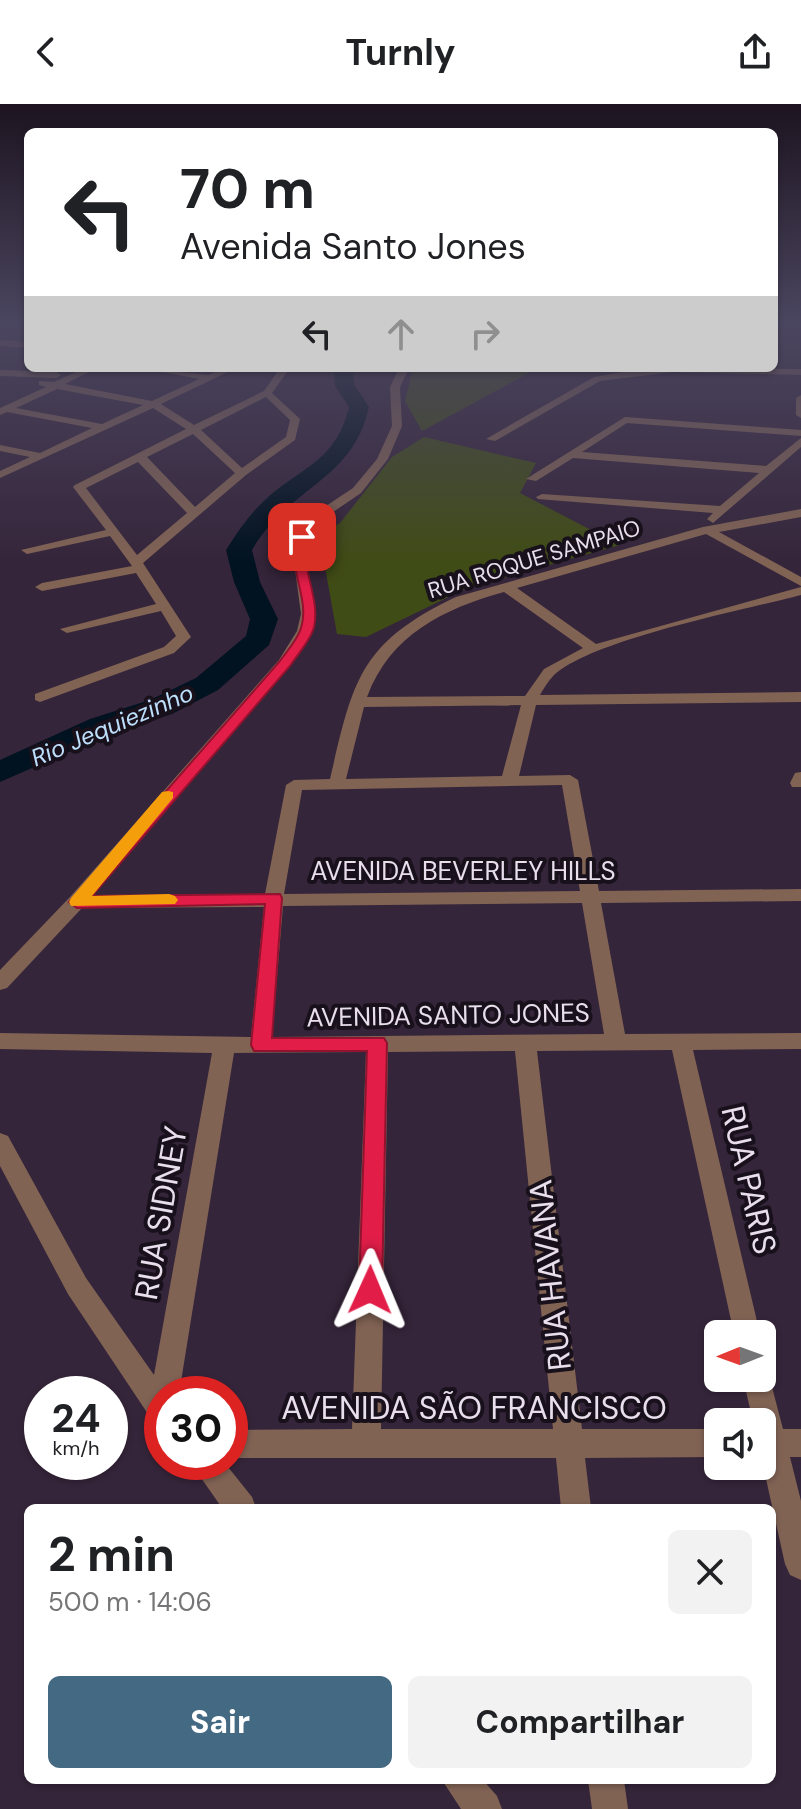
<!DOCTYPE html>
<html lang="pt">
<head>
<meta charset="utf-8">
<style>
	:root { --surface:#fff; --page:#f2f2f2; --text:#202124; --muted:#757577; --accent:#446982 }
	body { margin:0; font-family:"DM Sans",sans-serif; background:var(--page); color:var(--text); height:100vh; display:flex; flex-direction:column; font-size:30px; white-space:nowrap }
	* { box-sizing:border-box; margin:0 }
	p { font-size:26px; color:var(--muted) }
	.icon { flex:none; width:44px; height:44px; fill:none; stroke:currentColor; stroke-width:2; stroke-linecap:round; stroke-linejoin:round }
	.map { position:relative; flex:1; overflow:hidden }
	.side { position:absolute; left:24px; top:1400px; width:752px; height:280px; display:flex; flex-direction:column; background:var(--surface); border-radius:12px; box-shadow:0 2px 6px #0004 }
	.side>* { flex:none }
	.top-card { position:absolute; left:24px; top:24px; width:754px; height:244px; border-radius:12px; box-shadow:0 2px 6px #0004; background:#fff; color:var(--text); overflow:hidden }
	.needle { width:52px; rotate:269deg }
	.fabs { position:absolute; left:704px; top:1216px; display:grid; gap:16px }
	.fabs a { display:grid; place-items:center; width:72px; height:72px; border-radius:12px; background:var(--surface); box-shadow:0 2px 6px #0004; font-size:40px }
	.speed { position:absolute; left:24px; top:1272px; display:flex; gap:16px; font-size:40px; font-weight:700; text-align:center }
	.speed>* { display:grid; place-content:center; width:104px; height:104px; border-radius:50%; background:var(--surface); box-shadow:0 2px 6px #0004; line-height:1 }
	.speed small { font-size:20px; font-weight:400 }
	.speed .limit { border:12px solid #d22; background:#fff; color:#111 }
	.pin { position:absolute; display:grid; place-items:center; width:68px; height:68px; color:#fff; margin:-34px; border-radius:16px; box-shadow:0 4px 12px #0006 }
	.me { position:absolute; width:88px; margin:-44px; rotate:1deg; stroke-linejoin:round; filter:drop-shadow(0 0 6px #0008) }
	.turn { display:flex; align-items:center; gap:28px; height:168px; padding:0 24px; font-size:36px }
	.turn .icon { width:104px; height:104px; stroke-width:2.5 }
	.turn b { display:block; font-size:56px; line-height:68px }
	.lanes { display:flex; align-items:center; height:76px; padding:0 24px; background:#0003; justify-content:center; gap:40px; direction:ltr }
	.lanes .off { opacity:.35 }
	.round { display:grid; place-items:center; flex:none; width:84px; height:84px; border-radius:12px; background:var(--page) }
	.summary { display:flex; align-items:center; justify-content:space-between; height:136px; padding:0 24px }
	h1 { font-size:48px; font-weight:700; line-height:60px }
	.action { display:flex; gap:16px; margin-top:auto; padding:16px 24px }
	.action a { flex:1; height:92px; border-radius:12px; background:var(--accent); color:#fff; font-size:32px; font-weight:700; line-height:92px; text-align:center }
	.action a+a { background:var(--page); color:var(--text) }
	header { display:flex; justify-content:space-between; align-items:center; height:104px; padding:0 24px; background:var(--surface); font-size:36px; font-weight:700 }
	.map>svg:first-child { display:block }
	.green { fill:#404c16 }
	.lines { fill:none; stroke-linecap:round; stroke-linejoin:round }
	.river { fill:#011220; fill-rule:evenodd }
	.minor { fill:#816354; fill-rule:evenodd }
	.route { fill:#e11d48; stroke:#92132f; stroke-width:2 }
	.slow { fill:#f59e0b }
	.labels { text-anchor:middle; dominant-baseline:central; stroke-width:8; stroke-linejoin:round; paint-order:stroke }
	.far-street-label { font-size:22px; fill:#e8deec; stroke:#18111b }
	.far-water-label { font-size:24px; font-style:italic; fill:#bee0fc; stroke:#18111b }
	.street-label { font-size:26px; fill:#e8deec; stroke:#18111b }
	.near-street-label { font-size:32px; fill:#e8deec; stroke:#18111b }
</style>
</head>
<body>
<header><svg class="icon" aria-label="back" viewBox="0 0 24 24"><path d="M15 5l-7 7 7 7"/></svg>Turnly<svg class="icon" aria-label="share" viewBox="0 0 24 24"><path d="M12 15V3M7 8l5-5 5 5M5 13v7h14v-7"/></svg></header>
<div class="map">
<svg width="801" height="1705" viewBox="0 0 801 1705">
	<rect width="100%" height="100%" fill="#35253a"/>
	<!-- green -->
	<g class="green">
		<polygon points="428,264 538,264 422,327 405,297 412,268"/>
		<polygon points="424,333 536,359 520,389 620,441 467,484 366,533 337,530 319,430 340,419 392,353"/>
	</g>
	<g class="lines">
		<!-- river -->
		<path class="river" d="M 338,264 L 359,264 L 353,271 L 355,282 L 369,303 C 353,377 288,383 252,446 L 260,478 L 278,515 L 269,541 L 218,586 L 172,610 L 112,629 L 0,678 L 0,656 L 90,615 L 150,596 L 196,574 L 246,532 L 250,515 L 234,478 L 226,446 C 239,425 254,404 274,388 C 310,360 337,352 349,303 L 335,282 L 334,269 Z"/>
		<!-- minor -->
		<g class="minor">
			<polygon points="0,236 28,238 28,244 0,242"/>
			<path d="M 85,264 L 97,264 L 65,280 L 152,297 L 199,275 L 142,264 L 208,271 L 224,264 L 236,264 L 161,300 L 194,321 L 264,287 L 280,264 L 290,264 L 272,289 L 300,315 L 295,336 L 246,371 L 143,459 L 191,533 L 174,549 L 40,598 L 35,596 L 35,590 L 164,543 L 176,532 L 161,507 L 67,529 L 60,525 L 156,500 L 136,469 L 42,487 L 35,483 L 42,479 L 132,462 L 110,432 L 27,450 L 21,446 L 106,426 L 73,383 L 75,381 L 186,325 L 153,304 L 0,374 L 0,367 L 30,353 L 0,347 L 0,341 L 40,349 L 92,324 L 7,308 L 0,311 L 0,304 L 46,283 L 39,281 L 39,277 L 54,278 ZM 57,285 L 143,301 L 102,320 L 16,304 ZM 266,293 L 290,316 L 286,333 L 242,364 L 201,326 ZM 193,330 L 235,369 L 195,403 L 147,353 ZM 138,358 L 187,409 L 137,451 L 86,384 Z"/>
			<path d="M 399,264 L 409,264 L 400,283 L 402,322 L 388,355 L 361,389 L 317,419 L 308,432 L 305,447 L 314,500 L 313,519 L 290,562 L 93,791 L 265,790 L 286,681 L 294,676 L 330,675 C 353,577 359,539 456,493 L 703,423 L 801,405 L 801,413 L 719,428 L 801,473 L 801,482 L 706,430 L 517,484 L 596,540 L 801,483 L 801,491 C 744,506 594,535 554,571 C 548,577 544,584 540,591 L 801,588 L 801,598 L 536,601 L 519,672 L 570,671 L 578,676 L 599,787 L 801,785 L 801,797 L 601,799 L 625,930 L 801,929 L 801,945 L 693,946 L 760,1230 L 734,1230 L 672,946 L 537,947 L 582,1325 L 718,1325 L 718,1353 L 585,1354 L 591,1404 L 561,1404 L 556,1354 L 230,1354 L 230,1326 L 352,1325 L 366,948 L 234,949 L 179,1290 L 162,1290 L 162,1320 L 152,1316 L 68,1190 L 0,1062 L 0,1029 L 8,1032 L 86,1174 L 154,1271 L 212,949 L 0,945 L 0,929 L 251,933 L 264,803 L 82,804 L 7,884 L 0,886 L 0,866 L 70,793 L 279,556 L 297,527 L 301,510 L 293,450 L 295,432 L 308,414 L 353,384 L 377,355 L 392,322 L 390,283 ZM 504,488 L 583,544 L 544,565 L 525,592 L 367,593 C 390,531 443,505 504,488 ZM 521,601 L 502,672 L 346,675 L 364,603 ZM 562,681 L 580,787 L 284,790 L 302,686 ZM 582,799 L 604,930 L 272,933 L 283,802 ZM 515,947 L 553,1325 L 381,1325 L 388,948 Z"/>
			<polygon points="646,264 801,265 801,271 673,268 600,277 495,337 486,335 594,273"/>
			<polygon points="0,266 56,268 61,271 56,274 0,272"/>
			<polygon points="801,291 801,314 796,311 796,294"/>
			<polygon points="625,313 801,326 801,332 627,319 582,348 766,362 801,334 801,343 713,419 707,415 713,409 538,395 536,393 542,390 720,402 759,369 573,354 536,377 526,375"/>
			<polygon points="801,668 801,683 792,683 790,679 795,669"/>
			<polygon points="762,1262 767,1264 783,1325 801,1325 801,1353 790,1353 801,1397 801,1476 790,1471 785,1460 762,1357 762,1318 753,1318 743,1274 762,1274"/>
			<polygon points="190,1358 224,1358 252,1393 256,1404 222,1404"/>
			<polygon points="442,1676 483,1676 497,1692 502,1705 461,1705"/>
			<polygon points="588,1676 624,1676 628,1705 592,1705"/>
		</g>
	</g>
	<!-- sky -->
	<linearGradient id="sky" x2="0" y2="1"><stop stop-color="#1d1420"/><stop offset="0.48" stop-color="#4b4660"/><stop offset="1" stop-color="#4b4660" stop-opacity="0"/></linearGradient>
	<rect width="801" height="459" fill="url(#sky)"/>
	<!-- route -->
	<path class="route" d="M 298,430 L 308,433 C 298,461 321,493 314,523 C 311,536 297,551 290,562 L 92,792 L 280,790 L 282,794 L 272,934 L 384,934 L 387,939 L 382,1186 L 379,1194 L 370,1197 L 362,1194 L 359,1186 L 367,947 L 254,947 L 251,941 L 265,800 L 77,804 L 69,798 L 280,557 C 287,547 298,535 301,524 C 311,494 284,459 298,430 Z"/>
	<!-- slow -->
	<polygon class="slow" points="168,687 173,688 173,694 92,792 169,790 175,792 178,796 175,800 71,802 69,798 71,794 162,688"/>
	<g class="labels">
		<!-- far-street labels -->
		<g class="far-street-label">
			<text transform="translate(534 455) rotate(-17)">RUA ROQUE SAMPAIO</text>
		</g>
		<!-- far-water labels -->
		<g class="far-water-label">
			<text transform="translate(112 621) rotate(-23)">Rio Jequiezinho</text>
		</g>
		<!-- street labels -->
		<g class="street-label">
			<text x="463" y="767">AVENIDA BEVERLEY HILLS</text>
			<text transform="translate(448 911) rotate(-1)">AVENIDA SANTO JONES</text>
		</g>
		<!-- near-street labels -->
		<g class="near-street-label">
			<text transform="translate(749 1076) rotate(77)">RUA PARIS</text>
			<text transform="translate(161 1109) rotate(-80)">RUA SIDNEY</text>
			<text transform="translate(550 1171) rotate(-96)">RUA HAVANA</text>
			<text x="474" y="1304">AVENIDA SÃO FRANCISCO</text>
		</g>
	</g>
</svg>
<div class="fabs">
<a><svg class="needle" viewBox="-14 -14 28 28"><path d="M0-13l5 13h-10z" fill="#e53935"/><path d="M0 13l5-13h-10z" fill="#757577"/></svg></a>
<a><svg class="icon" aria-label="sound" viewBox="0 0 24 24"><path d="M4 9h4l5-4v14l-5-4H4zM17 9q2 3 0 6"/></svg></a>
</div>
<div class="speed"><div>24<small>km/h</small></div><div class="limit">30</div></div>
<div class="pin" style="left:302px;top:433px;background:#d93025"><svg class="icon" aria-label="arrive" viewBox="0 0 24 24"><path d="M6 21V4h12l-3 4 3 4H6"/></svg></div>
<svg class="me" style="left:370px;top:1186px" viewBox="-20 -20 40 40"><path d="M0-17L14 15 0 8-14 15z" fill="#e11d48" stroke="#fff" stroke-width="4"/></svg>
<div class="top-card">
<div class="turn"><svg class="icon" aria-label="left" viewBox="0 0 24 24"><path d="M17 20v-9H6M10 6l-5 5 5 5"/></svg><div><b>70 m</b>Avenida Santo Jones</div></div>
<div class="lanes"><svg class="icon" aria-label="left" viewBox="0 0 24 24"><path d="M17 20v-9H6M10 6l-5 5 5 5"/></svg><svg class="icon off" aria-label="ahead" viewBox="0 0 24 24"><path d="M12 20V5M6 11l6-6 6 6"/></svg><svg class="icon off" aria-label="right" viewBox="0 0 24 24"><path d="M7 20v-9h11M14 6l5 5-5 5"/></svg></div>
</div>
<section class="side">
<div class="summary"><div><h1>2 min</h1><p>500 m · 14:06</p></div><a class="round"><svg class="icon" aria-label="close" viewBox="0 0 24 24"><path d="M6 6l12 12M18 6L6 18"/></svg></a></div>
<div class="action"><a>Sair</a><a>Compartilhar</a></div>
</section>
</div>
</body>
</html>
